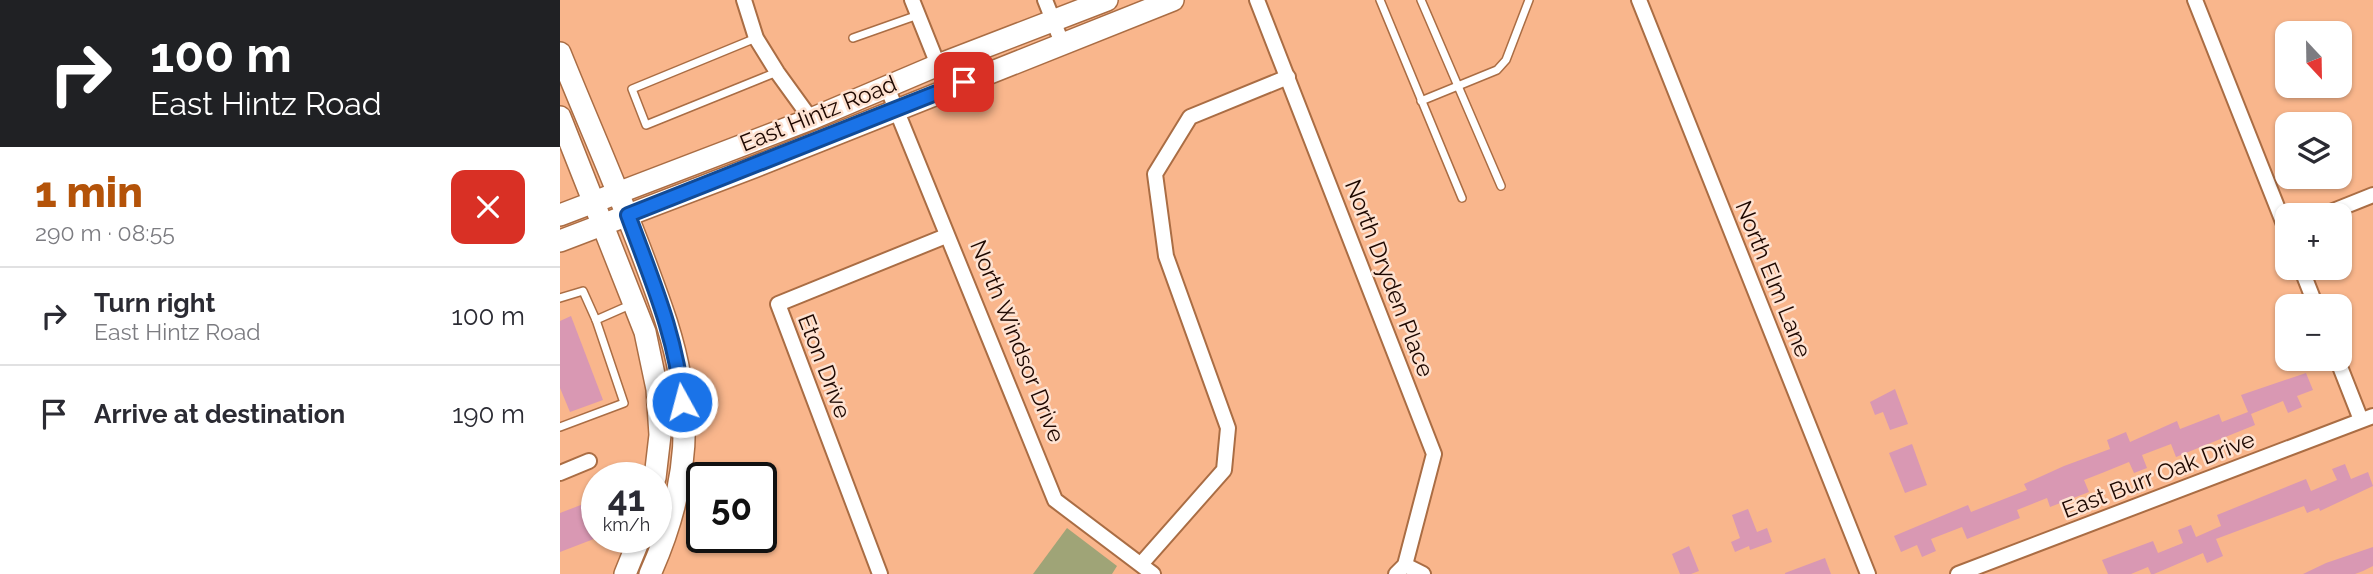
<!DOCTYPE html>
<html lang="en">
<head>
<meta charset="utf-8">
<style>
	:root { --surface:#fff; --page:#f7f7f7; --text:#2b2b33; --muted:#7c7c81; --line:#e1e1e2; --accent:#b45309 }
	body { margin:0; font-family:Raleway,sans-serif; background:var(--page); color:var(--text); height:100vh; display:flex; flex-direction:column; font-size:26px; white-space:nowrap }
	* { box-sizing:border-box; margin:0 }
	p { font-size:23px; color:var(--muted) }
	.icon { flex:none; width:38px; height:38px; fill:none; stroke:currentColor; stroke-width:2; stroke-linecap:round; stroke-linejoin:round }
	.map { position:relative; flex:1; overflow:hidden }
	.sheet { display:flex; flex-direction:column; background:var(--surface); width:560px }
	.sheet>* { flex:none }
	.banner { background:#202124; color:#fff; overflow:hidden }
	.needle { width:46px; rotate:158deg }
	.buttons { position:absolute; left:1715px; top:21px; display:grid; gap:14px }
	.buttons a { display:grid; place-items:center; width:77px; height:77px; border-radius:14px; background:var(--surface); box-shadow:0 2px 5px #0004; font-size:35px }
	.speed { position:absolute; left:21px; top:462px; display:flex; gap:14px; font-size:35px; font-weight:700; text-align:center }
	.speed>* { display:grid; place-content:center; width:91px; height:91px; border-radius:50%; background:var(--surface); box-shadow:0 2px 5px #0004; line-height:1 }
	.speed small { font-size:18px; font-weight:400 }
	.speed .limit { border:4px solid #111; border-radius:10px; background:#fff; color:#111 }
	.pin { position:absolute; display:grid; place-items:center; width:60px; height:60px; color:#fff; margin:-30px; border-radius:14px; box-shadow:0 4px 10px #0006 }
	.me { position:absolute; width:77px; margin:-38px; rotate:353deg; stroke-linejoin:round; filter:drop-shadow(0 0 5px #0008) }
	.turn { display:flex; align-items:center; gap:24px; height:147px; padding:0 35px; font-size:32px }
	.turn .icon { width:91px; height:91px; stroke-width:2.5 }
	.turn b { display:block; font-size:49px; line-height:60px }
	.round { display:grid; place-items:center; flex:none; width:74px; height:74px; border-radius:14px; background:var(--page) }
	.headline { display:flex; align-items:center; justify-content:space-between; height:119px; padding:0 35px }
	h1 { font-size:42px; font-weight:800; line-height:52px; color:var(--accent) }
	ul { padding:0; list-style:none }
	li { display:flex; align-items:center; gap:21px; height:98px; padding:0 35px; border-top:2px solid var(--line) }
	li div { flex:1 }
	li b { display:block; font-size:26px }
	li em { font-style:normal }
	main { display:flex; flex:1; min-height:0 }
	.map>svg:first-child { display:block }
	.green { fill:#9fa477 }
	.building { fill:#d998b3 }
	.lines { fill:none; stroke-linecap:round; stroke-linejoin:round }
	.service-casing { stroke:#aa6d44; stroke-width:10 }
	.minor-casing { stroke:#aa6d44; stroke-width:18 }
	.secondary-casing { stroke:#aa6d44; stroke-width:24 }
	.service { stroke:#fff; stroke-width:7 }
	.minor { stroke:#fff; stroke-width:14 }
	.secondary { stroke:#fff; stroke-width:21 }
	.route-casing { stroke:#114b97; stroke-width:18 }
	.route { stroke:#1a73e8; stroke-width:12 }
	.labels { text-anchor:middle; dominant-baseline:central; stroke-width:5; stroke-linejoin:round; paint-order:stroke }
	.street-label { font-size:23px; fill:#1e0800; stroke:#fee2d1 }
</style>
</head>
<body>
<main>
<section class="sheet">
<div class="banner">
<div class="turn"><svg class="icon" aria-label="right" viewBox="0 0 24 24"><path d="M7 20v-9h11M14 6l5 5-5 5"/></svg><div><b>100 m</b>East Hintz Road</div></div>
</div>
<div class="headline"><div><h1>1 min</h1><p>290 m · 08:55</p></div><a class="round" style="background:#d93025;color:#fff"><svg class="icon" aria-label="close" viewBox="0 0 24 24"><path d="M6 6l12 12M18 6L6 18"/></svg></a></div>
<ul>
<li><svg class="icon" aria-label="right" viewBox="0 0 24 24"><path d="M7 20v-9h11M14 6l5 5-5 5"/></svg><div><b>Turn right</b><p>East Hintz Road</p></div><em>100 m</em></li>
<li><svg class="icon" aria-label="arrive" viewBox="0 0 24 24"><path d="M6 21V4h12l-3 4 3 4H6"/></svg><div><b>Arrive at destination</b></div><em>190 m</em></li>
</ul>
</section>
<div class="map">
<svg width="1813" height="574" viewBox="0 0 1813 574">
	<rect width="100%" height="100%" fill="#f9b68c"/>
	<!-- green -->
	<polygon class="green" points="507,528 557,566 552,574 473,574"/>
	<!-- building -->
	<g class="building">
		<polygon points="11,316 43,400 10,412 0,388 0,321"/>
		<polygon points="1746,373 1753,390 1737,396 1742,407 1728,413 1723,401 1691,414 1695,425 1616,457 1611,444 1582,455 1587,468 1574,473 1569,462 1542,473 1524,480 1529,492 1490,507 1487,498 1457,510 1460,518 1407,539 1402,527 1371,539 1376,551 1362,557 1357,545 1341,552 1334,536 1408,505 1411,512 1467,490 1464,484 1504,466 1550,449 1547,440 1566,432 1570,442 1617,421 1620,429 1659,414 1662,422 1688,412 1681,395"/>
		<polygon points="1335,389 1348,424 1330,430 1323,412 1315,415 1310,402"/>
		<polygon points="1352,444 1367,485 1345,493 1329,453"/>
		<polygon points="1785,464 1791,479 1808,472 1813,486 1760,511 1759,508 1747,513 1744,506 1656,539 1663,556 1647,563 1643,553 1594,574 1591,574 1588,567 1571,574 1548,574 1542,560 1593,541 1598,553 1623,543 1618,530 1631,525 1636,537 1661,526 1657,515 1746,479 1751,491 1777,480 1772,469"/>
		<polygon points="26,503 37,530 37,537 39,537 0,552 0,513"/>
		<polygon points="1188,509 1197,532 1207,528 1212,542 1190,550 1189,546 1175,552 1171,542 1180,538 1172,515"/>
		<polygon points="1129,546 1139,571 1131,574 1120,574 1112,554"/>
		<polygon points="1813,547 1813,566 1803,571 1795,574 1743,574 1766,563"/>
		<polygon points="1265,558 1271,574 1225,574 1225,573"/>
	</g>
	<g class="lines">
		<defs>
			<g id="service">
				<polyline points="820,0 902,198"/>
				<polyline points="861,0 941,186"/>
				<polyline points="196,38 72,89 86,125 217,72"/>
				<polyline points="293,38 358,15"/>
				<polyline points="861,101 937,70 946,60 969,0"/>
				<polyline points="0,298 23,291 36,320 70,305"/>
				<polyline points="0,427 64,403 36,320"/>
			</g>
			<g id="minor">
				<polyline points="184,0 196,38 217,72 251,119"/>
				<polyline points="352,0 378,65"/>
				<polyline points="485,0 502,43"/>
				<polyline points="697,0 874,454 845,565 836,574"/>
				<polyline points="1079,0 1308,574"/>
				<polyline points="1635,0 1727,232"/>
				<polyline points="327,87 495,500 593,574"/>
				<polyline points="1763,215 1813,195"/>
				<polyline points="1741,268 1756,306"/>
				<polyline points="1777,359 1801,420"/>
				<polyline points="0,473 29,461"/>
				<polyline points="582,563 664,470 668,428 606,256 595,174 630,117 728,77"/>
				<polyline points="845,565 863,574"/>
				<polyline points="320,574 218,304 386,236"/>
				<polyline points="1398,574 1813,416"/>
			</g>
			<g id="secondary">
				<path d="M 0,53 C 29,125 61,196 88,270 C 101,305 114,340 120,377 C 132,445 118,512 90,574"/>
				<polyline points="0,117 85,332 97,389 100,435 95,478"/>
				<polyline points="0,215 251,119 378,65 547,0"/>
				<polyline points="0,241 194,167 613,0"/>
				<polyline points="65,574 80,537"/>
			</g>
		</defs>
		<!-- service casing -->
		<use href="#service" class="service-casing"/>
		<!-- minor casing -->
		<use href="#minor" class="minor-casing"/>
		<!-- secondary casing -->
		<use href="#secondary" class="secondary-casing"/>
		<!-- service -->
		<use href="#service" class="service"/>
		<!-- minor -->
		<use href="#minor" class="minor"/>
		<!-- secondary -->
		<use href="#secondary" class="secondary"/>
	</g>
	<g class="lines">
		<defs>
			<path id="route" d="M 122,402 C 117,337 90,276 68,215 L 404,82"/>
		</defs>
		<!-- route casing -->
		<use href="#route" class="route-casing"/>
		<!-- route -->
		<use href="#route" class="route"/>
	</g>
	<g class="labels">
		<!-- street labels -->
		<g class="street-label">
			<text transform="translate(258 113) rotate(-22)">East Hintz Road</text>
			<text transform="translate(830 278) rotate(69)">North Dryden Place</text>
			<text transform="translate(1214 279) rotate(68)">North Elm Lane</text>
			<text transform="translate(458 341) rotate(68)">North Windsor Drive</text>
			<text transform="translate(265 366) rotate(69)">Eton Drive</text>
			<text transform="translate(1598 474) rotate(-21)">East Burr Oak Drive</text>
		</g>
	</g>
</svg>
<div class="buttons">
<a><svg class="needle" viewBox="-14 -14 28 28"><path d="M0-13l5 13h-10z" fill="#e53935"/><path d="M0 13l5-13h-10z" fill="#7c7c81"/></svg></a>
<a><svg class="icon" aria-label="layers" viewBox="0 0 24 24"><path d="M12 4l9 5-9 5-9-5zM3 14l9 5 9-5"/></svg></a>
<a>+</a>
<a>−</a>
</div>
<div class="speed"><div>41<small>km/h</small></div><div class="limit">50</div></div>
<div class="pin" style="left:404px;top:82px;background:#d93025"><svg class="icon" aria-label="arrive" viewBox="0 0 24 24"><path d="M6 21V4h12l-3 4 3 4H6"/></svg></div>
<svg class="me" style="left:122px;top:402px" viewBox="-20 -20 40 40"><circle r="17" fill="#1a73e8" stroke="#fff" stroke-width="3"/><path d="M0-11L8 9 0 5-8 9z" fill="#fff"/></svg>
</div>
</main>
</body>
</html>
